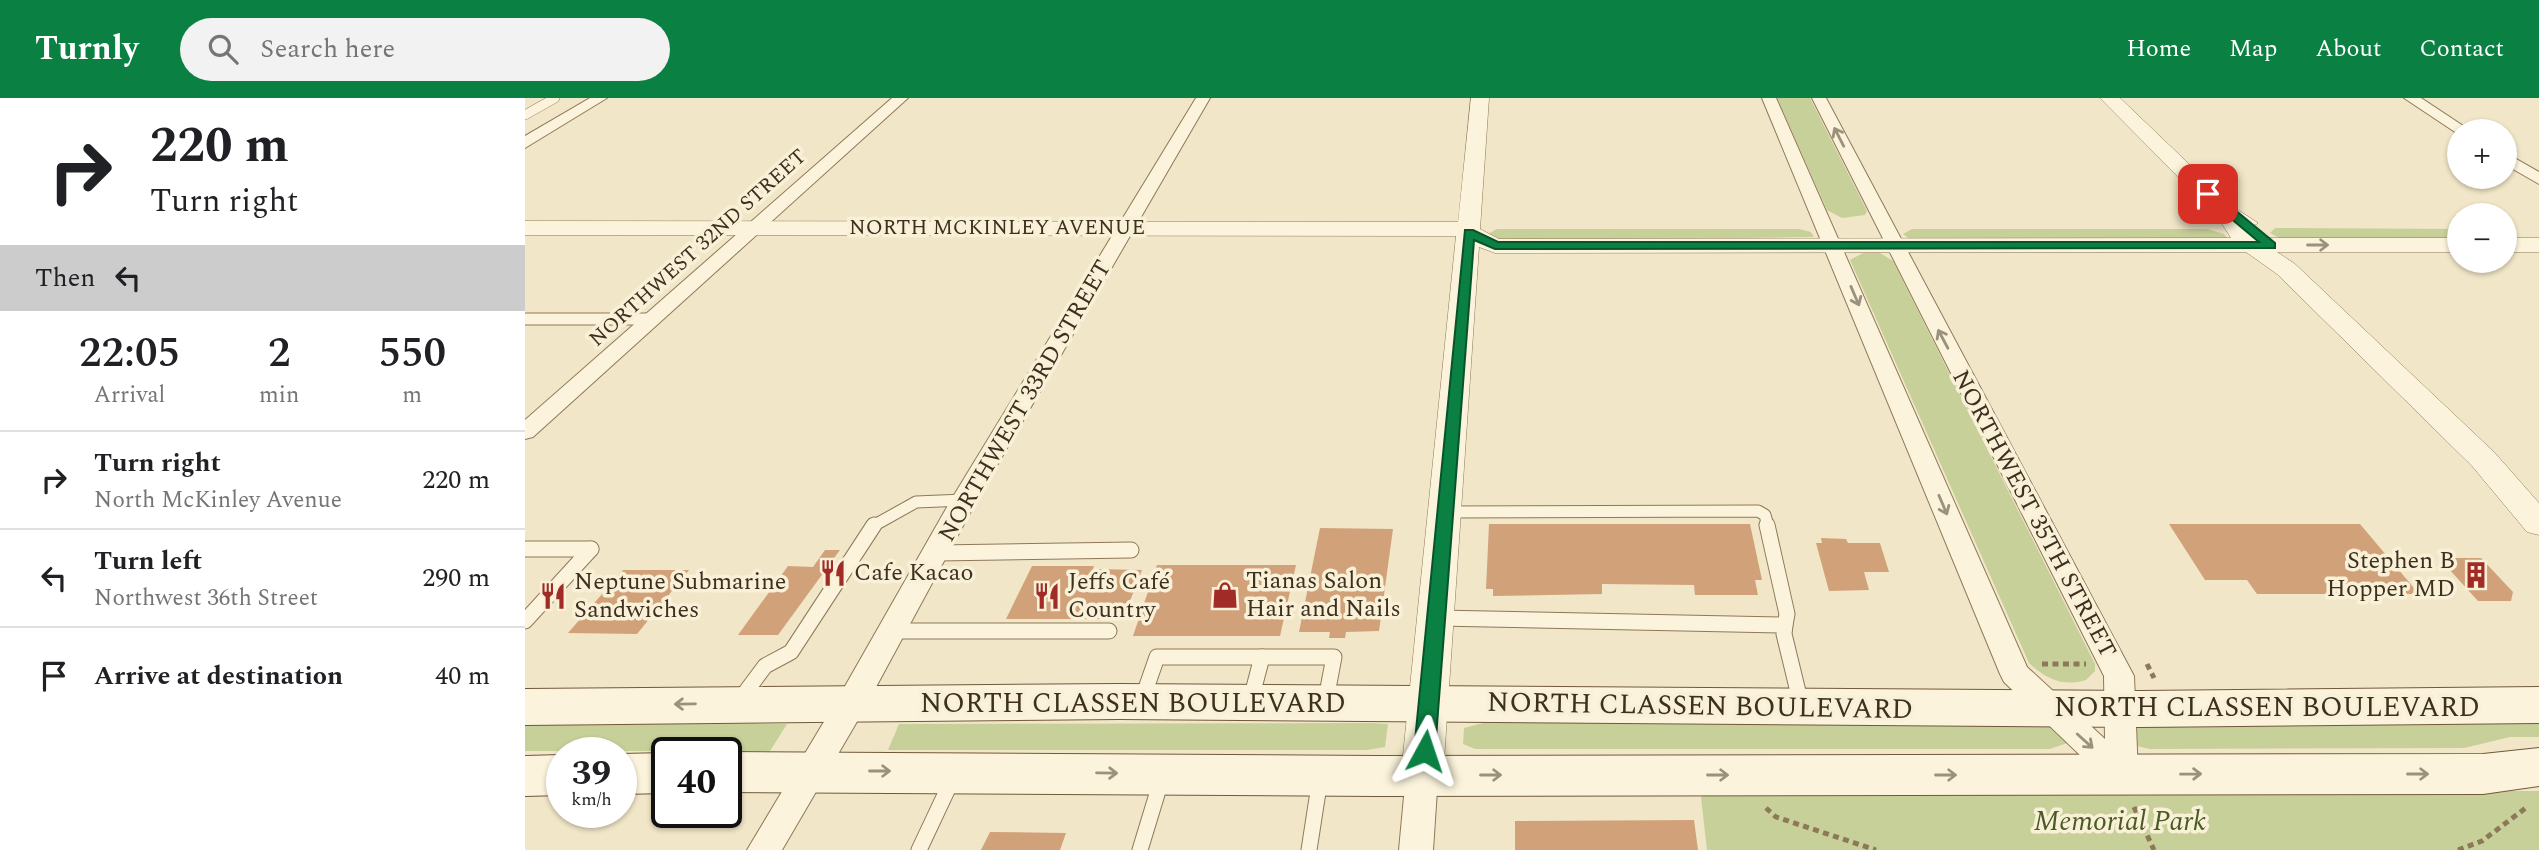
<!DOCTYPE html>
<html lang="en">
<head>
<meta charset="utf-8">
<style>
	:root { --surface:#fff; --page:#f2f2f2; --text:#202124; --muted:#757577; --line:#e0e0e0; --accent:#0b8043 }
	body { margin:0; font-family:Spectral,serif; background:var(--page); color:var(--text); height:100vh; display:flex; flex-direction:column; font-size:26px; white-space:nowrap }
	* { box-sizing:border-box; margin:0 }
	p { font-size:23px; color:var(--muted) }
	.icon { flex:none; width:38px; height:38px; fill:none; stroke:currentColor; stroke-width:2; stroke-linecap:round; stroke-linejoin:round }
	.map { position:relative; flex:1; overflow:hidden }
	.details { display:flex; flex-direction:column; background:var(--surface); width:525px }
	.details>* { flex:none }
	.guide { background:#fff; color:var(--text); overflow:hidden }
	.fabs { position:absolute; left:1922px; top:21px; display:grid; gap:14px }
	.fabs a { display:grid; place-items:center; width:70px; height:70px; border-radius:50%; background:var(--surface); box-shadow:0 2px 5px #0004; font-size:35px }
	.speed { position:absolute; left:21px; top:639px; display:flex; gap:14px; font-size:35px; font-weight:700; text-align:center }
	.speed>* { display:grid; place-content:center; width:91px; height:91px; border-radius:50%; background:var(--surface); box-shadow:0 2px 5px #0004; line-height:1 }
	.speed small { font-size:18px; font-weight:400 }
	.speed .limit { border:4px solid #111; border-radius:10px; background:#fff; color:#111 }
	.pin { position:absolute; display:grid; place-items:center; width:60px; height:60px; color:#fff; margin:-30px; border-radius:14px; box-shadow:0 4px 10px #0006 }
	.me { position:absolute; width:77px; margin:-38px; rotate:5deg; stroke-linejoin:round; filter:drop-shadow(0 0 5px #0008) }
	.turn { display:flex; align-items:center; gap:24px; height:147px; padding:0 35px; font-size:32px }
	.turn .icon { width:91px; height:91px; stroke-width:2.5 }
	.turn b { display:block; font-size:49px; line-height:60px }
	.then { display:flex; align-items:center; height:66px; padding:0 35px; background:#0003; gap:14px; font-size:26px }
	.eta { display:flex; justify-content:space-evenly; align-items:center; height:119px; text-align:center }
	.eta b { font-size:42px; font-weight:600; line-height:49px }
	ul { padding:0; list-style:none }
	li { display:flex; align-items:center; gap:21px; height:98px; padding:0 35px; border-top:2px solid var(--line) }
	li div { flex:1 }
	li b { display:block; font-size:26px }
	li em { font-style:normal }
	header { display:flex; align-items:center; gap:42px; box-sizing:border-box; height:98px; padding:0 35px; background:var(--accent); color:#fff }
	header strong { font-size:33px }
	nav { display:flex; gap:38px; margin-inline-start:auto; font-size:24px }
	.search { width:490px; height:63px; background:var(--page); display:flex; align-items:center; gap:18px; box-sizing:border-box; padding:0 24px; border-radius:38px; color:var(--muted); font-size:26px }
	main { display:flex; flex:1; min-height:0 }
	.map>svg:first-child { display:block }
	.green { fill:#c8d099 }
	.building { fill:#d1a27a }
	.lines { fill:none; stroke-linecap:round; stroke-linejoin:round }
	.service-far2-casing { stroke:#8e785a; stroke-width:10 }
	.service-far1-casing { stroke:#8e785a; stroke-width:13 }
	.service-casing { stroke:#8e785a; stroke-width:17 }
	.minor-casing { stroke:#8e785a; stroke-width:2 }
	.tertiary-casing { stroke:#8e785a; stroke-width:1 }
	.secondary-casing { stroke:#70593d; stroke-width:2 }
	.path { stroke:#8e785a; stroke-width:5; stroke-dasharray:6 4.5; stroke-linecap:butt }
	.service-far2 { stroke:#fbf3db; stroke-width:9 }
	.service-far1 { stroke:#fbf3db; stroke-width:11 }
	.service { stroke:#fbf3db; stroke-width:15 }
	.minor { fill:#fbf3db; fill-rule:evenodd }
	.tertiary { fill:#fbf3db; fill-rule:evenodd }
	.secondary { fill:#fbf3db; fill-rule:evenodd }
	.oneway { stroke:#9c917d }
	.route { fill:#0b8043; stroke:#07532c; stroke-width:2 }
	.labels { text-anchor:middle; dominant-baseline:central; stroke-width:7; stroke-linejoin:round; paint-order:stroke }
	.far-street-label { font-size:21px; fill:#3e2f1f; stroke:#f8f0d7 }
	.street-label { font-size:24px; fill:#3e2f1f; stroke:#f8f0d7 }
	.poi-label { font-size:24px; fill:#3e2f1f; stroke:#f8f0d7; text-anchor:start }
	.near-street-label { font-size:28px; fill:#3e2f1f; stroke:#f8f0d7 }
	.near-park-label { font-size:28px; font-style:italic; fill:#4b5b24; stroke:#f8f0d7 }
</style>
</head>
<body>
<header>
<strong>Turnly</strong>
<div class="search"><svg class="icon" aria-label="search" viewBox="0 0 24 24"><circle cx="10" cy="10" r="6"/><path d="M15 15l6 6"/></svg>Search here</div>
<nav><a>Home</a><a>Map</a><a>About</a><a>Contact</a></nav>
</header>
<main>
<section class="details">
<div class="guide">
<div class="turn"><svg class="icon" aria-label="right" viewBox="0 0 24 24"><path d="M7 20v-9h11M14 6l5 5-5 5"/></svg><div><b>220 m</b>Turn right</div></div>
<div class="then">Then<svg class="icon" aria-label="left" viewBox="0 0 24 24"><path d="M17 20v-9H6M10 6l-5 5 5 5"/></svg></div>
</div>
<div class="eta">
<div><b>22:05</b><p>Arrival</p></div>
<div><b>2</b><p>min</p></div>
<div><b>550</b><p>m</p></div>
</div>
<ul>
<li><svg class="icon" aria-label="right" viewBox="0 0 24 24"><path d="M7 20v-9h11M14 6l5 5-5 5"/></svg><div><b>Turn right</b><p>North McKinley Avenue</p></div><em>220 m</em></li>
<li><svg class="icon" aria-label="left" viewBox="0 0 24 24"><path d="M17 20v-9H6M10 6l-5 5 5 5"/></svg><div><b>Turn left</b><p>Northwest 36th Street</p></div><em>290 m</em></li>
<li><svg class="icon" aria-label="arrive" viewBox="0 0 24 24"><path d="M6 21V4h12l-3 4 3 4H6"/></svg><div><b>Arrive at destination</b></div><em>40 m</em></li>
</ul>
</section>
<div class="map">
<svg width="2014" height="752" viewBox="0 0 2014 752">
	<rect width="100%" height="100%" fill="#f1e6c7"/>
	<!-- green -->
	<g class="green">
		<polygon points="1252,0 1285,0 1342,113 1340,117 1317,120 1302,112"/>
		<polygon points="1750,130 1934,131 1934,142 1756,141 1745,135"/>
		<polygon points="972,131 1274,131 1286,134 1289,139 972,144 961,137"/>
		<polygon points="1387,131 1682,131 1699,136 1702,140 1386,142 1378,136"/>
		<path d="M 1340,154 L 1355,155 L 1368,163 L 1570,566 L 1570,573 L 1561,582 C 1538,589 1521,581 1504,565 L 1325,162 Z"/>
		<polygon points="1517,623 1524,625 1545,644 1525,651 950,651 938,646 939,630 958,625"/>
		<polygon points="2014,623 2014,639 1985,639 1939,650 1625,651 1611,648 1604,627"/>
		<polygon points="0,625 262,626 245,653 0,653"/>
		<polygon points="848,625 863,626 860,649 842,652 363,652 374,626"/>
		<polygon points="2014,693 2014,752 1182,752 1176,699 1184,694"/>
	</g>
	<!-- building -->
	<g class="building">
		<polygon points="964,426 1225,426 1237,482 1230,482 1233,497 1170,497 1169,487 1077,486 1077,496 968,498 968,491 961,491"/>
		<polygon points="1644,426 1835,426 1894,496 1732,496 1722,482 1680,482"/>
		<polygon points="795,430 868,431 854,533 821,534 820,540 804,540 805,534 774,534"/>
		<polygon points="1296,440 1321,441 1323,445 1355,445 1364,474 1339,474 1344,492 1304,493 1291,445 1297,445"/>
		<polygon points="300,452 315,452 253,537 213,537 263,468 288,469"/>
		<polygon points="1914,460 1956,460 1988,494 1986,503 1953,503"/>
		<polygon points="632,467 771,467 755,538 608,538"/>
		<polygon points="507,468 569,468 568,471 617,472 603,508 583,508 578,521 481,521"/>
		<polygon points="98,472 164,472 112,536 43,535"/>
		<polygon points="1169,722 1173,752 990,752 990,723"/>
		<polygon points="465,734 541,735 535,752 456,752"/>
	</g>
	<g class="lines">
		<defs>
			<polyline id="service-far2" points="0,17 30,0"/>
			<g id="service-far1">
				<polyline points="0,221 127,221"/>
				<polyline points="921,414 1233,413 1240,417 1243,428"/>
				<polyline points="348,428 391,404 439,402"/>
			</g>
			<g id="service">
				<polyline points="1242,427 1262,516 1260,527"/>
				<polyline points="0,451 66,451"/>
				<polyline points="412,455 606,452"/>
				<polyline points="912,520 1260,527 1259,536 1276,606"/>
				<polyline points="0,523 66,451"/>
				<polyline points="368,533 584,533"/>
				<polyline points="726,601 737,559"/>
				<polyline points="617,602 632,559 809,559 801,601"/>
				<polyline points="214,603 240,568 266,554 349,427"/>
				<polyline points="394,752 427,682"/>
				<polyline points="615,752 636,683"/>
				<polyline points="784,752 795,681"/>
			</g>
			<g id="minor">
				<polygon points="65,0 82,0 0,50 0,38"/>
				<polygon points="367,0 383,0 8,339 0,341 0,322"/>
				<polygon points="671,0 685,0 452,402 337,615 257,752 222,752 315,597 426,402"/>
				<polygon points="1237,0 1251,0 1502,569 1580,641 1579,578 1287,0 1301,0 1609,578 1613,677 1608,687 1597,691 1586,687 1479,584 1475,576"/>
				<polygon points="1879,0 1896,0 1946,33 1934,33 1933,36"/>
				<polygon points="1979,54 2014,74 2014,86 1979,66"/>
				<polygon points="897,663 908,667 913,677 908,752 874,752 881,677 886,667"/>
			</g>
			<g id="tertiary">
				<polygon points="946,0 964,0 955,131 974,141 1706,140 1692,118 1575,0 1595,0 1710,110 1733,125 1723,131 1732,140 1934,140 1934,154 1752,154 1770,166 1969,354 2014,405 2014,437 2002,434 1947,368 1752,176 1721,154 970,155 954,149 918,677 912,690 897,695 882,690 876,677 931,138 0,137 0,123 933,124"/>
				<rect x="1979" y="140" width="35" height="14"/>
			</g>
			<g id="secondary">
				<polygon points="594,586 1615,593 2014,589 2014,625 1615,629 594,621 0,627 0,591"/>
				<polygon points="2014,650 2014,688 1958,696 852,698 201,694 201,654 852,658 1958,656"/>
				<polygon points="142,655 142,695 96,696 96,656"/>
				<polygon points="37,657 37,697 0,698 0,658"/>
			</g>
		</defs>
		<!-- service-far2 casing -->
		<use href="#service-far2" class="service-far2-casing"/>
		<!-- service-far1 casing -->
		<use href="#service-far1" class="service-far1-casing"/>
		<!-- service casing -->
		<use href="#service" class="service-casing"/>
		<!-- minor casing -->
		<use href="#minor" class="minor-casing"/>
		<!-- tertiary casing -->
		<use href="#tertiary" class="tertiary-casing"/>
		<!-- secondary casing -->
		<use href="#secondary" class="secondary-casing"/>
		<!-- path -->
		<g class="path">
			<polyline points="1517,566 1561,566"/>
			<polyline points="1622,566 1629,580"/>
			<polyline points="1609,709 1629,752"/>
			<polyline points="1241,710 1251,719 1351,752"/>
			<polyline points="1933,752 1957,743 2002,709"/>
		</g>
		<!-- service-far2 -->
		<use href="#service-far2" class="service-far2"/>
		<!-- service-far1 -->
		<use href="#service-far1" class="service-far1"/>
		<!-- service -->
		<use href="#service" class="service"/>
		<!-- minor -->
		<use href="#minor" class="minor"/>
		<!-- tertiary -->
		<use href="#tertiary" class="tertiary"/>
		<!-- secondary -->
		<use href="#secondary" class="secondary"/>
	</g>
	<!-- one-way arrows -->
	<defs><path id="oneway-shaft" d="M-6 0H5M1.5-3L5.5 0L1.5 3" fill="none" stroke-width="1.6" stroke-linecap="round" stroke-linejoin="round" transform="scale(1.75)"/></defs>
	<g class="oneway">
		<use href="#oneway-shaft" transform="translate(1314 39) rotate(-117)"/>
		<use href="#oneway-shaft" transform="translate(1793 147)"/>
		<use href="#oneway-shaft" transform="translate(1330 198) rotate(67)"/>
		<use href="#oneway-shaft" transform="translate(1418 241) rotate(-118)"/>
		<use href="#oneway-shaft" transform="translate(1418 407) rotate(67)"/>
		<use href="#oneway-shaft" transform="translate(160 606) rotate(179)"/>
		<use href="#oneway-shaft" transform="translate(1560 643) rotate(42)"/>
		<use href="#oneway-shaft" transform="translate(355 673)"/>
		<use href="#oneway-shaft" transform="translate(582 675) rotate(1)"/>
		<use href="#oneway-shaft" transform="translate(1666 676) rotate(-1)"/>
		<use href="#oneway-shaft" transform="translate(1893 676)"/>
		<use href="#oneway-shaft" transform="translate(966 677)"/>
		<use href="#oneway-shaft" transform="translate(1193 677)"/>
		<use href="#oneway-shaft" transform="translate(1421 677)"/>
	</g>
	<!-- route -->
	<polygon class="route" points="1679,93 1687,93 1750,145 1750,150 970,151 949,142 910,653 907,659 900,662 892,659 889,653 940,132 948,132 973,144 1734,144 1679,98"/>
	<!-- icons -->
	<defs>
		<symbol id="restaurant-bare" viewBox="-9 -9 18 18"><path d="M-5-6h1v4h1v-4h1v4h1v-4h1v5L-1.5 .5V6h-2V.5L-5-1ZM5-6V6H3V1.5H1.5Q1.5-4 5-6Z" fill="#a12b26" stroke="#f8f0d7" stroke-width="2.5" paint-order="stroke"/></symbol>
		<symbol id="building-bare" viewBox="-9 -9 18 18"><path d="M-4-6H4V6H1V3H-1V6H-4ZM-2.5-4.3h1.7v1.8h-1.7ZM.8-4.3h1.7v1.8H.8ZM-2.5-1h1.7V.8h-1.7ZM.8-1h1.7V.8H.8Z" fill="#a12b26" stroke="#f8f0d7" stroke-width="2.5" paint-order="stroke"/></symbol>
		<symbol id="shop-bare" viewBox="-9 -9 18 18"><path d="M-5-2.5h2.3a2.7 3.5 0 0 1 5.4 0H5L5.5 6h-11ZM-1.5-2.5h3a1.5 2.3 0 0 0-3 0Z" fill="#a12b26" stroke="#f8f0d7" stroke-width="2.5" paint-order="stroke"/></symbol>
	</defs>
	<g fill-rule="evenodd">
		<use href="#restaurant-bare" x="289" y="456" width="38" height="38"/>
		<use href="#building-bare" x="1932" y="458" width="38" height="38"/>
		<use href="#shop-bare" x="681" y="478" width="38" height="38"/>
		<use href="#restaurant-bare" x="9" y="479" width="38" height="38"/>
		<use href="#restaurant-bare" x="503" y="479" width="38" height="38"/>
	</g>
	<g class="labels">
		<!-- far-street labels -->
		<g class="far-street-label">
			<text x="472" y="130">NORTH MCKINLEY AVENUE</text>
			<text transform="translate(173 150) rotate(-42)">NORTHWEST 32ND STREET</text>
		</g>
		<!-- street labels -->
		<g class="street-label">
			<text transform="translate(500 303) rotate(-60)">NORTHWEST 33RD STREET</text>
			<text transform="translate(1509 416) rotate(62)">NORTHWEST 35TH STREET</text>
		</g>
		<!-- poi labels -->
		<g class="poi-label">
			<text x="1930" y="463" text-anchor="end">Stephen B<tspan x="1930" dy="28">Hopper MD</tspan></text>
			<text x="329" y="475">Cafe Kacao</text>
			<text x="721" y="483">Tianas Salon<tspan x="721" dy="28">Hair and Nails</tspan></text>
			<text x="49" y="484">Neptune Submarine<tspan x="49" dy="28">Sandwiches</tspan></text>
			<text x="543" y="484">Jeffs Café<tspan x="543" dy="28">Country</tspan></text>
		</g>
		<!-- near-street labels -->
		<g class="near-street-label">
			<text x="608" y="605">NORTH CLASSEN BOULEVARD</text>
			<text transform="translate(1175 608) rotate(1)">NORTH CLASSEN BOULEVARD</text>
			<text x="1742" y="609">NORTH CLASSEN BOULEVARD</text>
		</g>
		<!-- near-park labels -->
		<g class="near-park-label">
			<text x="1595" y="723">Memorial Park</text>
		</g>
	</g>
</svg>
<div class="fabs">
<a>+</a>
<a>−</a>
</div>
<div class="speed"><div>39<small>km/h</small></div><div class="limit">40</div></div>
<div class="pin" style="left:1683px;top:96px;background:#d93025"><svg class="icon" aria-label="arrive" viewBox="0 0 24 24"><path d="M6 21V4h12l-3 4 3 4H6"/></svg></div>
<svg class="me" style="left:900px;top:653px" viewBox="-20 -20 40 40"><path d="M0-17L14 15 0 8-14 15z" fill="#0b8043" stroke="#fff" stroke-width="4"/></svg>
</div>
</main>
</body>
</html>
